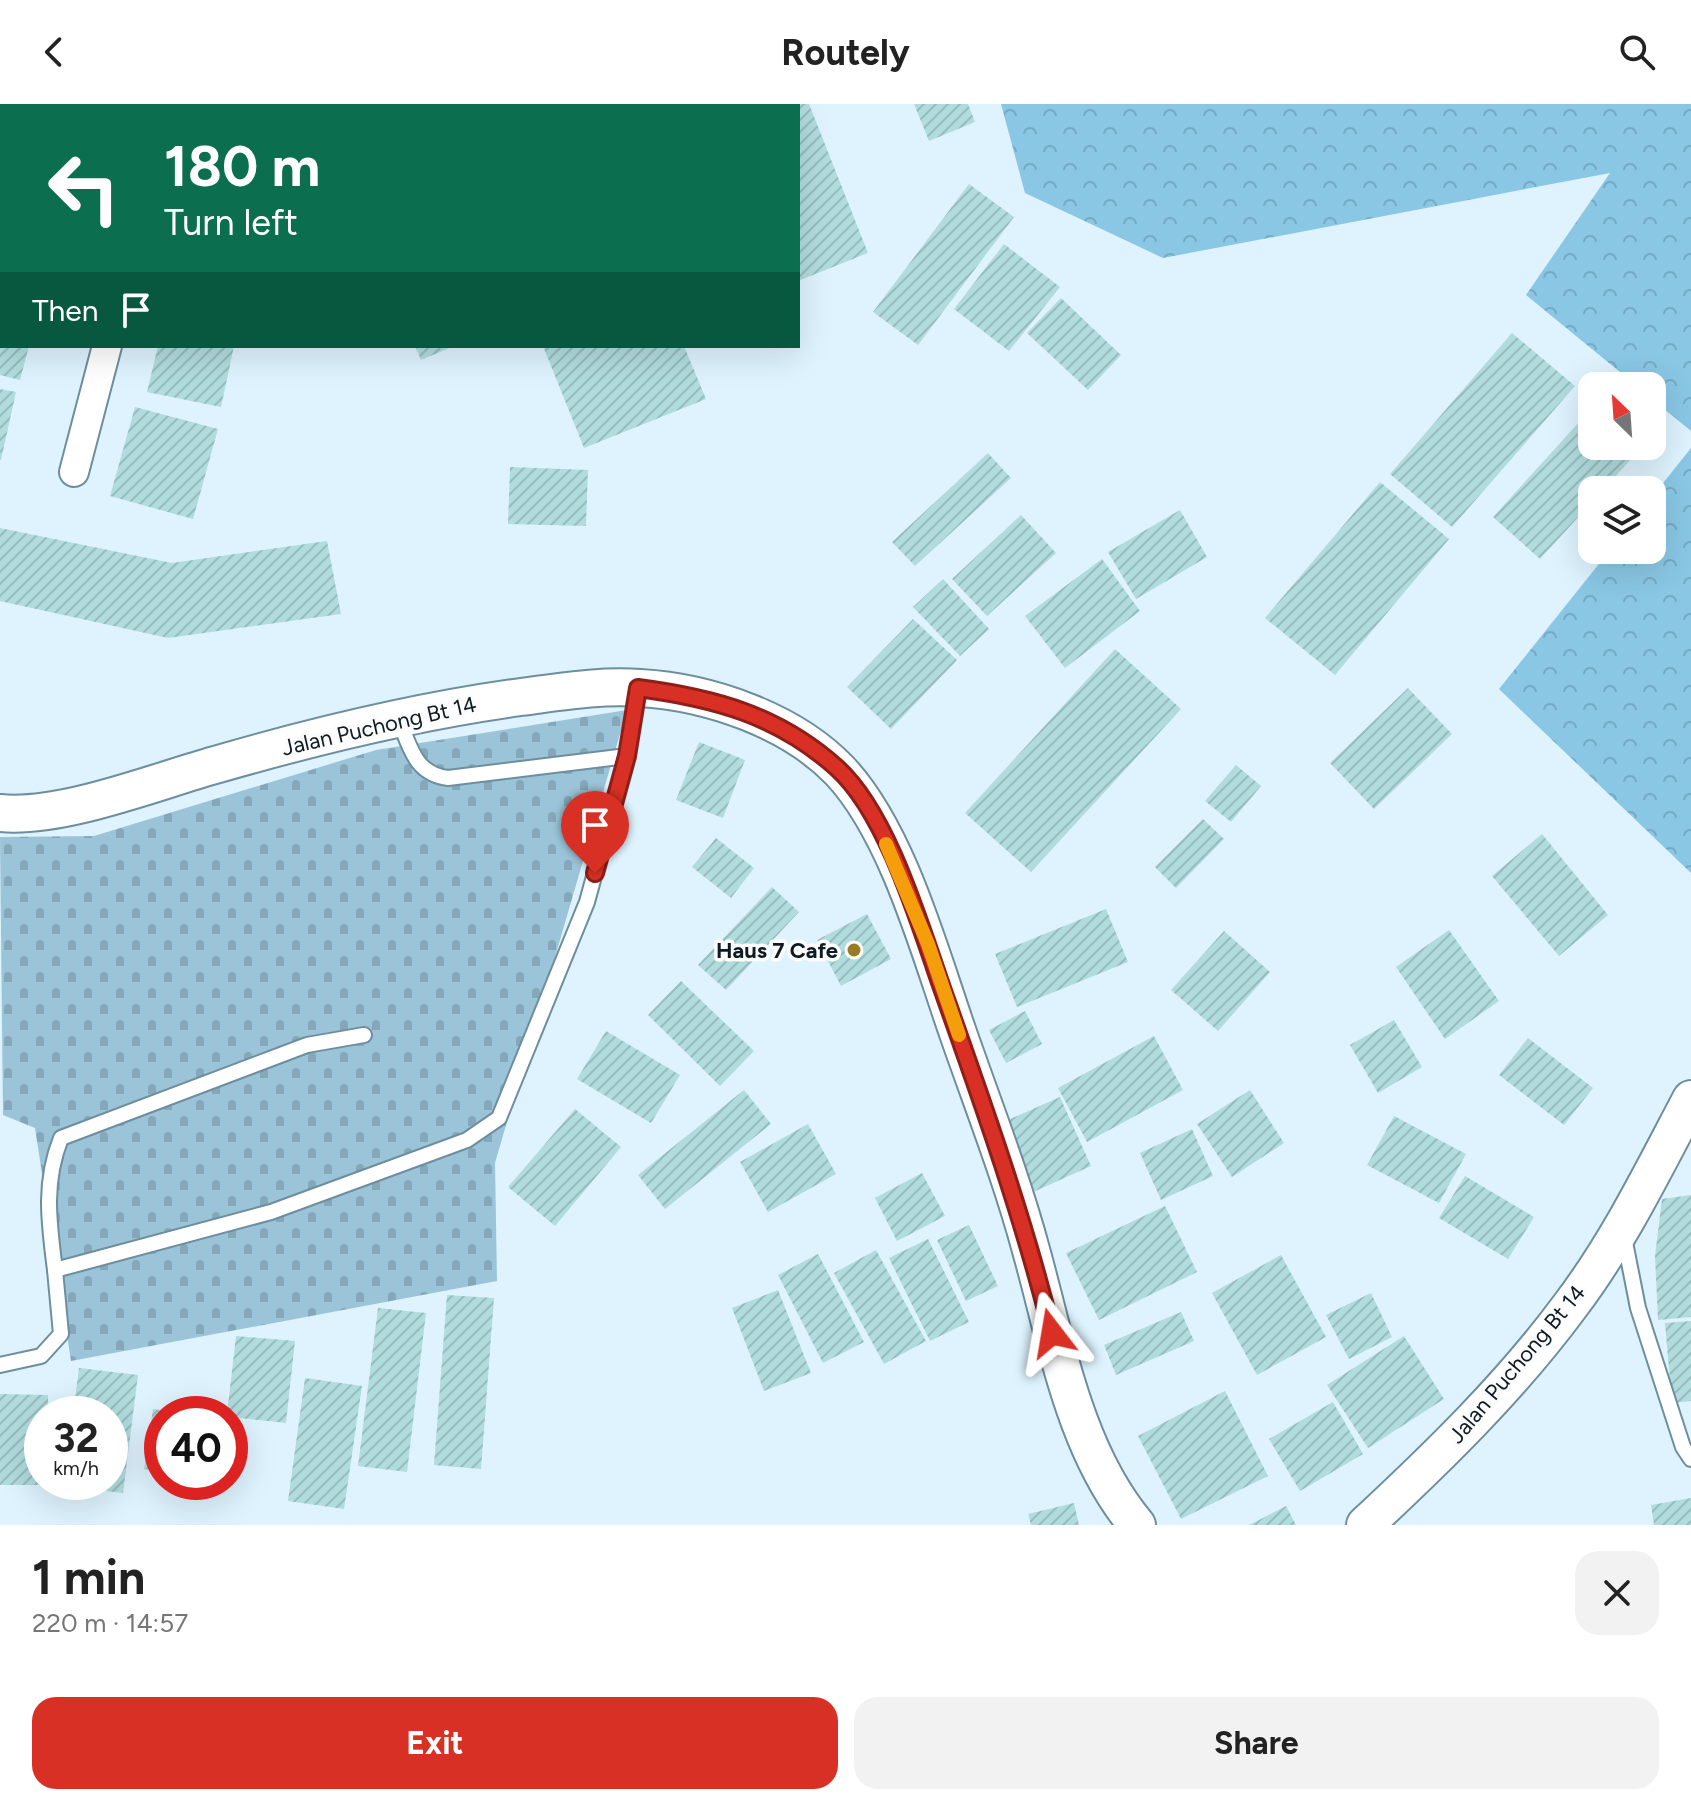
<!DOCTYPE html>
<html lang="en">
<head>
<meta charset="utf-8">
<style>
	:root { --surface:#fff; --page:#f2f2f2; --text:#222; --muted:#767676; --accent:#d93025 }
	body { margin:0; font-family:Figtree,sans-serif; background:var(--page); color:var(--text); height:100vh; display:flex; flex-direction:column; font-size:30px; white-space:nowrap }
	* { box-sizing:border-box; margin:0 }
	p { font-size:26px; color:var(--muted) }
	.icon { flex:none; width:44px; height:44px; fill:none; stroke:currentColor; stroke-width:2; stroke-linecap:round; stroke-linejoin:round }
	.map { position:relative; height:1421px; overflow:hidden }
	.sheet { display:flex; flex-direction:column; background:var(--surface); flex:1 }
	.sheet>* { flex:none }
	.guide { position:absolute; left:0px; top:0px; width:800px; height:244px; box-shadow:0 8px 32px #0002; background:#0b6e4f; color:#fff; overflow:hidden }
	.needle { width:52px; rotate:335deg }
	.controls { position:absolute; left:1578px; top:268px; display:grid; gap:16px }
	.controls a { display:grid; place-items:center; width:88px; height:88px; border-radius:16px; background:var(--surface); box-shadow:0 8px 32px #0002; font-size:40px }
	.speed { position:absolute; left:24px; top:1292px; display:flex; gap:16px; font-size:40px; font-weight:700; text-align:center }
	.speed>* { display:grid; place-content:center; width:104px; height:104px; border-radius:50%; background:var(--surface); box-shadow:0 8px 32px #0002; line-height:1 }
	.speed small { font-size:20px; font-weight:400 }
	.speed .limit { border:12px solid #d22; background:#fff; color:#111 }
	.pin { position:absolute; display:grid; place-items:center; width:68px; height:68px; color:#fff; margin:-82px -34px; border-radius:50% 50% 50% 0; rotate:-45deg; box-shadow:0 0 8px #0007 }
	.pin .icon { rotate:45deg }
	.me { position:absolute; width:88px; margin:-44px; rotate:346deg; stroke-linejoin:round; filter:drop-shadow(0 0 6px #0008) }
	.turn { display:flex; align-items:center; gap:28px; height:168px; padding:0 32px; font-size:36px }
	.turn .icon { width:104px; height:104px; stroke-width:2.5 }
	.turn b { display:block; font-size:56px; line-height:68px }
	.then { display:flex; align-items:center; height:76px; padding:0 32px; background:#0003; gap:16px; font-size:30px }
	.round { display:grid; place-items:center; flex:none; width:84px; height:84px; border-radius:24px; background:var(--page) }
	.head { display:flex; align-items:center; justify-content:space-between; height:136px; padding:0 32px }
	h1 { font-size:48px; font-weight:700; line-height:60px }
	.action { display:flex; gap:16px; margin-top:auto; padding:16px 32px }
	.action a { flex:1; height:92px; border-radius:24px; background:var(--accent); color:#fff; font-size:32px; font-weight:700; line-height:92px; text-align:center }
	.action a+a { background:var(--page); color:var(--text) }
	header { display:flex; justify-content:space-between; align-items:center; height:104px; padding:0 32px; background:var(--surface); font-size:36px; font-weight:700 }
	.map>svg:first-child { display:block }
	.forest { fill:url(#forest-crowns) }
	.cemetery { fill:url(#cemetery-stones) }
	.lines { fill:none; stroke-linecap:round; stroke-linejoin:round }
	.stream { stroke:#a2a0d5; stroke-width:9 }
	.building { fill:url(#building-hatch) }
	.service-casing { stroke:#6d8e9f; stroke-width:18 }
	.minor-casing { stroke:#6d8e9f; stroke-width:32 }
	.tertiary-casing { stroke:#6d8e9f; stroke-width:40 }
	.service { stroke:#fff; stroke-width:14 }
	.minor { stroke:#fff; stroke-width:28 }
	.tertiary { stroke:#fff; stroke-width:36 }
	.route-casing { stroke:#8d1f18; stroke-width:20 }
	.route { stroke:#d93025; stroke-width:14 }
	.slow { stroke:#f59e0b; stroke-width:14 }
	.poi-dot { fill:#9a7b25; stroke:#fcfcfc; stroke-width:3 }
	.labels { text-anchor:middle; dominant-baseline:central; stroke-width:7; stroke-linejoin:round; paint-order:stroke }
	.street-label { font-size:22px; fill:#0e1b22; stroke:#fcfcfc }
	.poi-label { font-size:22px; font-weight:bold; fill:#0e1b22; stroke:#fcfcfc; text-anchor:end }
</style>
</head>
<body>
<header><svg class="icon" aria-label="back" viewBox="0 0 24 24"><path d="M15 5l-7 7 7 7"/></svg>Routely<svg class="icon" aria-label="search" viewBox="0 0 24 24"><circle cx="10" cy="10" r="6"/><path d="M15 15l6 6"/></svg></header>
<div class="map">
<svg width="1691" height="1421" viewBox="0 0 1691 1421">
	<defs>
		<pattern id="forest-crowns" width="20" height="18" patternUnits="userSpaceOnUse" patternTransform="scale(2)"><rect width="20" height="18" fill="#89c7e5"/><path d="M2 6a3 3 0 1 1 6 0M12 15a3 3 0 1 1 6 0" fill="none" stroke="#75aac4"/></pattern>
		<pattern id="cemetery-stones" width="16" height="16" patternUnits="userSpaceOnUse" patternTransform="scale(2)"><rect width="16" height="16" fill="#9bc4d8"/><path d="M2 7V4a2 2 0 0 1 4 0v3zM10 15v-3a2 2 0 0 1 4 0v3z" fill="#84a8b9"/></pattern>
		<pattern id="building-hatch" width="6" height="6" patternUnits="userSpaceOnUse" patternTransform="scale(2)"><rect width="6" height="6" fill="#b1dcde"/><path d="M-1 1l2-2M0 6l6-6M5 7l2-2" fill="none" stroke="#97bcbe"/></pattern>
	</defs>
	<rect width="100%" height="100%" fill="#def3fe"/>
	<!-- forest -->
	<g class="forest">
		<polygon points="1001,0 1691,0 1691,327 1652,295 1652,282 1637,282 1526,191 1610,69 1163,154 1025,89"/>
		<polygon points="1691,344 1691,769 1499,585 1610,446 1652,446 1652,393"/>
	</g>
	<!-- cemetery -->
	<polygon class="cemetery" points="627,606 495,1059 497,1177 71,1257 35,1024 3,1011 0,733 94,732 376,646"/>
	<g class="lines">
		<!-- stream -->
		<polyline class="stream" points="17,2 17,0"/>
	</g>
	<!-- building -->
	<g class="building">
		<polygon points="798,0 809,0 868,149 798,177"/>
		<polygon points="914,0 968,0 975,18 929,37"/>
		<polygon points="969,80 1014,113 918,241 873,208"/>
		<polygon points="1004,140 1060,183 1009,247 954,205"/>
		<polygon points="1061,194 1121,251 1088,286 1027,229"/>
		<polygon points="1512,229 1575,282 1452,423 1390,370"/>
		<polygon points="0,242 29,242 20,276 0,271"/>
		<polygon points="158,242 234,242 221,303 147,288"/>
		<polygon points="415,242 454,242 421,256"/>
		<polygon points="543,242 684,242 706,295 584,344"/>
		<polygon points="0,285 16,288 1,356 0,356"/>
		<polygon points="135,303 218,325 193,415 110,392"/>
		<polygon points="1592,304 1592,342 1643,342 1603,386 1592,386 1592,398 1540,455 1493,413"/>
		<polygon points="988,349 1011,374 915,462 892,438"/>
		<polygon points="510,363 588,366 586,422 508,420"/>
		<polygon points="1380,378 1449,435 1335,571 1265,514"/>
		<polygon points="1180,406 1207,453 1136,495 1108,448"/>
		<polygon points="1021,411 1056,449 987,512 952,475"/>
		<polygon points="0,424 172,459 327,437 341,510 168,534 0,497"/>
		<polygon points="1102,455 1140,507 1065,564 1025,512"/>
		<polygon points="943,475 989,525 960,552 913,503"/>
		<polygon points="913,515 957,556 891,625 847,583"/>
		<polygon points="1115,545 1181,605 1031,768 965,709"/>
		<polygon points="1408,584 1452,630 1374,705 1330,659"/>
		<polygon points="699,638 745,656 723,714 676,696"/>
		<polygon points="1236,661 1261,682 1231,718 1205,697"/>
		<polygon points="1203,715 1224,735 1176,784 1155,763"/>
		<polygon points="1542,730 1608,811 1559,852 1492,772"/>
		<polygon points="716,734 754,764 731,794 692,763"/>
		<polygon points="772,783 799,808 726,886 698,861"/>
		<polygon points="1106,805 1128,858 1017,903 995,850"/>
		<polygon points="867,810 891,855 841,882 817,836"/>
		<polygon points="1449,826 1499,897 1445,935 1396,863"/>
		<polygon points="1224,827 1270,868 1218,927 1171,886"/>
		<polygon points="681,877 754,947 720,982 648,911"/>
		<polygon points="1025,907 1042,940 1006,959 989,926"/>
		<polygon points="1394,916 1422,963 1378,989 1350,941"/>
		<polygon points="606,927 680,971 651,1019 577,975"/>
		<polygon points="1154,932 1183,986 1087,1038 1058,984"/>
		<polygon points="1528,934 1593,984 1564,1021 1499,971"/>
		<polygon points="744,986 771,1020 665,1105 638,1071"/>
		<polygon points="1250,986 1284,1039 1232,1073 1197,1020"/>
		<polygon points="1060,993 1091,1062 1031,1089 1001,1019"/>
		<polygon points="575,1005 621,1043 555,1122 508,1083"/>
		<polygon points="1394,1012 1466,1050 1439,1099 1367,1061"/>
		<polygon points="808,1020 836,1070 768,1108 740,1058"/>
		<polygon points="1192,1025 1213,1072 1161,1096 1140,1049"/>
		<polygon points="922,1069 945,1112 897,1137 875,1094"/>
		<polygon points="1465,1072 1534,1113 1508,1155 1439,1114"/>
		<polygon points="1691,1091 1691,1213 1658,1216 1655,1152 1662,1095"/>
		<polygon points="1165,1102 1197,1168 1099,1216 1066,1149"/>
		<polygon points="969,1121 998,1182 966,1197 937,1136"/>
		<polygon points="928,1135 969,1218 930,1237 889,1154"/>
		<polygon points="876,1146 926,1237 884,1260 834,1169"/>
		<polygon points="818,1150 864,1238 823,1259 778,1171"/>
		<polygon points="1281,1151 1326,1233 1257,1271 1212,1189"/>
		<polygon points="778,1186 811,1269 764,1287 732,1204"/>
		<polygon points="1371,1189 1392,1233 1349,1255 1326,1211"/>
		<polygon points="447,1191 494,1194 481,1365 434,1361"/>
		<polygon points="378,1204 426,1209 407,1368 358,1362"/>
		<polygon points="1181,1208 1194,1237 1116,1271 1104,1241"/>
		<polygon points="1691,1217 1691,1297 1672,1299 1665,1219"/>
		<polygon points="236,1232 295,1237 286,1319 230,1313 227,1310"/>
		<polygon points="1404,1232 1444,1295 1368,1344 1327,1281"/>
		<polygon points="79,1264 138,1271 123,1389 64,1382 65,1378 110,1378 110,1310 73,1310"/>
		<polygon points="305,1274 362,1282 344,1405 288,1397"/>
		<polygon points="1225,1287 1268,1372 1181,1415 1138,1332"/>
		<polygon points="0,1290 48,1291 48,1310 42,1310 42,1378 46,1381 0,1381"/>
		<polygon points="1333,1298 1363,1350 1300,1387 1269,1335"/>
		<polygon points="153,1305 175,1308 162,1310 162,1368 144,1365"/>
		<polygon points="1691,1394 1691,1421 1654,1421 1651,1401"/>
		<polygon points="1074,1399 1079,1421 1031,1421 1028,1410"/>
		<polygon points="1286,1402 1296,1421 1249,1421"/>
	</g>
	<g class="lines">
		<defs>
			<g id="service">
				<path d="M 399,616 C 410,643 415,670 448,674 L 627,652"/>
				<polyline points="1624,1133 1638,1204 1683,1343 1691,1355"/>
				<path d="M 55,1166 C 49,1119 43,1079 61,1034 L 307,941 L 364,931"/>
				<polyline points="0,1261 41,1252 61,1230 55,1166 271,1108 467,1036 499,1014 587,798 627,652 637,586"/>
			</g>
			<g id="minor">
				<polyline points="0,28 2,29"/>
				<polyline points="74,368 107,242"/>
			</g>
			<g id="tertiary">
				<path d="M 0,709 C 62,715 154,678 215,661 C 315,632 418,607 521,593 C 560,588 601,581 640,584 C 709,588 791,616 840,667 C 898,729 930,849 958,929 C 983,1001 1011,1072 1031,1146 C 1057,1239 1074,1346 1137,1421"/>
				<path d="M 1365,1421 C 1438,1353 1511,1282 1570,1202 C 1618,1139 1654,1065 1691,995"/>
			</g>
		</defs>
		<!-- service casing -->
		<use href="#service" class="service-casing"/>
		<!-- minor casing -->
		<use href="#minor" class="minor-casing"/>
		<!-- tertiary casing -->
		<use href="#tertiary" class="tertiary-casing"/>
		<!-- service -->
		<use href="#service" class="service"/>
		<!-- minor -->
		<use href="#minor" class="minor"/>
		<!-- tertiary -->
		<use href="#tertiary" class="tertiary"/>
	</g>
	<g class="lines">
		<defs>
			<path id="route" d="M 595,769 L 627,652 L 638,584 C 714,594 778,611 837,664 C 888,710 920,822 943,887 C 983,1000 1023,1112 1052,1229"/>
		</defs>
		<!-- route casing -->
		<use href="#route" class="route-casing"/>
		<!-- route -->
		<use href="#route" class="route"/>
		<!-- slow -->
		<polyline class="slow" points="886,740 928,840 959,931"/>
	</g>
	<!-- markers -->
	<circle class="poi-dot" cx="854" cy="846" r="8"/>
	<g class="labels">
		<!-- street labels -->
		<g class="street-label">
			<text transform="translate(379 622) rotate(-13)">Jalan Puchong Bt 14</text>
			<text transform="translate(1517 1260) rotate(-50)">Jalan Puchong Bt 14</text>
		</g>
		<!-- poi labels -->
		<g class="poi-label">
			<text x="838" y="846">Haus 7 Cafe</text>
		</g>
	</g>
</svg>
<div class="controls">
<a><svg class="needle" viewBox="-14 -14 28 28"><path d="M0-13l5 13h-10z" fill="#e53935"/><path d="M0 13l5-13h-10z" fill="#767676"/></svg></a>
<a><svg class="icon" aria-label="layers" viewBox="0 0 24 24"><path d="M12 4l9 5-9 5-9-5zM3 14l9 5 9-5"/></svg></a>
</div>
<div class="speed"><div>32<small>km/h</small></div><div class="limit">40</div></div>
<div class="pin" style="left:595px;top:769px;background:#d93025"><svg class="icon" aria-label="arrive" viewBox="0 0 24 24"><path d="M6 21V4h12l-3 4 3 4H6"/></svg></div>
<svg class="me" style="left:1052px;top:1229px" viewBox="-20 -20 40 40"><path d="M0-17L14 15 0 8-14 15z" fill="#d93025" stroke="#fff" stroke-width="4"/></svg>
<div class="guide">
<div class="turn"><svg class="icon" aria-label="left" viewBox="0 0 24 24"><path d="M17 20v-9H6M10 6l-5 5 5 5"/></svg><div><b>180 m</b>Turn left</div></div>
<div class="then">Then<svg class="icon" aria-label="arrive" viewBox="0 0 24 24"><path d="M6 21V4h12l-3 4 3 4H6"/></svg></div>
</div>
</div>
<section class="sheet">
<div class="head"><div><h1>1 min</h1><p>220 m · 14:57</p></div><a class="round"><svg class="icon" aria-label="close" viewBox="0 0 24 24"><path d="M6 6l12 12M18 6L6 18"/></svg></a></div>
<div class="action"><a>Exit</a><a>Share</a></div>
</section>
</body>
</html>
